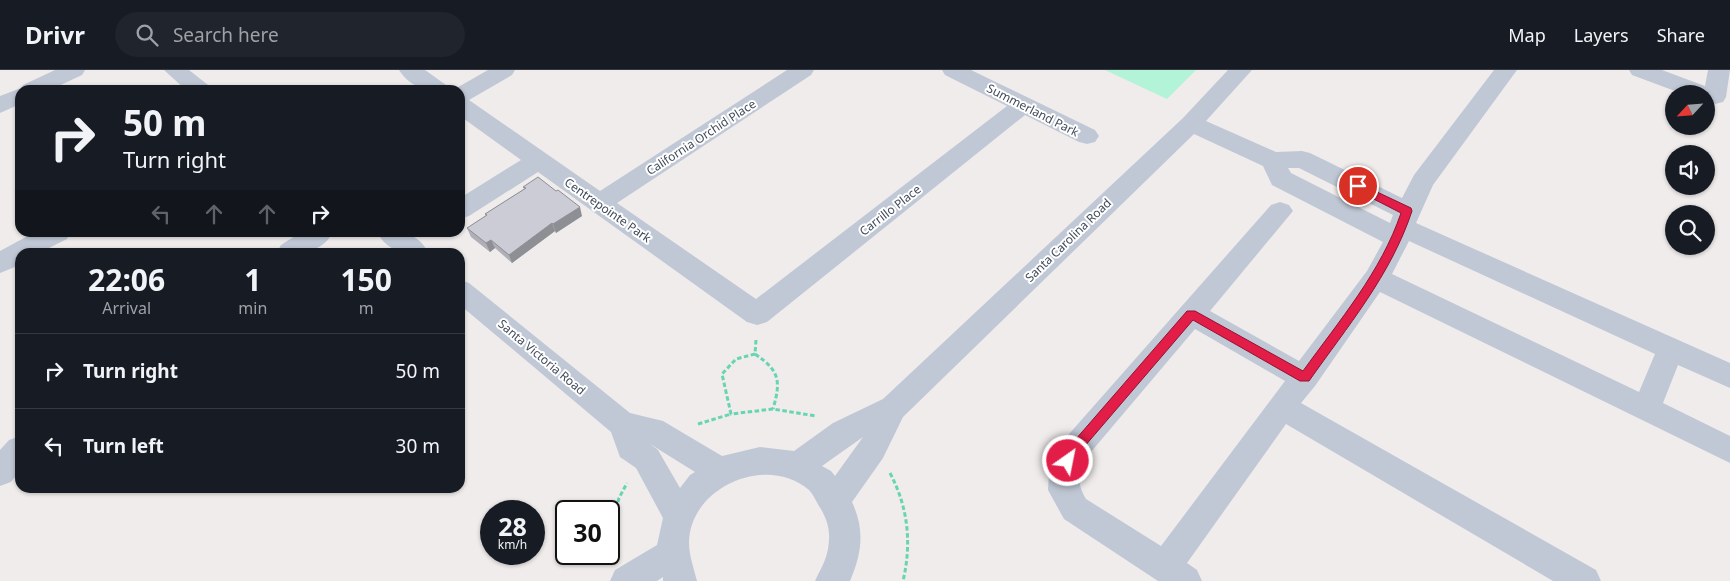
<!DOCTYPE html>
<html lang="en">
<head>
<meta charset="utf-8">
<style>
	:root { --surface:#171b24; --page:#20242c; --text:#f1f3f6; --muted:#9ea1a6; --line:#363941 }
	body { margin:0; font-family:"Noto Sans",sans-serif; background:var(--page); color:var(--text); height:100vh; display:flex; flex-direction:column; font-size:19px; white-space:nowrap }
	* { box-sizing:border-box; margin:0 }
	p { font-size:16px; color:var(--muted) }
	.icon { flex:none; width:28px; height:28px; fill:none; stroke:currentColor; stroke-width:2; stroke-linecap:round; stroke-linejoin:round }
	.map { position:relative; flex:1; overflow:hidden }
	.side { position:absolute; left:15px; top:178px; width:450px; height:245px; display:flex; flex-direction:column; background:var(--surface); border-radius:15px; box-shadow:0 1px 4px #0004 }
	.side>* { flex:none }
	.guide { position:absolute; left:15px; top:15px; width:450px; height:152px; border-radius:15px; box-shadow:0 1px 4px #0004; background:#171b24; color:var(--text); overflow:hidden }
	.needle { width:32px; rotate:244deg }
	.tools { position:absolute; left:1665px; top:15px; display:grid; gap:10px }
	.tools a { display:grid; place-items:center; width:50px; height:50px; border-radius:50%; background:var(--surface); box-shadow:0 1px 4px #0004; font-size:25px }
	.speed { position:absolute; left:480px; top:430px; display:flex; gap:10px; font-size:25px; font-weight:700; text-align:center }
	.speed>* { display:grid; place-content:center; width:65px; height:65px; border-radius:50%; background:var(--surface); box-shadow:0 1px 4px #0004; line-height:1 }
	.speed small { font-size:12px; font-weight:400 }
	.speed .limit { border:2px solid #111; border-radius:8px; background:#fff; color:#111 }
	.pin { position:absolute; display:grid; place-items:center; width:42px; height:42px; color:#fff; margin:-21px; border:2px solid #fff; border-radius:50%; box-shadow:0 1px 5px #0007 }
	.me { position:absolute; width:55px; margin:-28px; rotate:33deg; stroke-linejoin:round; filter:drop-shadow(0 0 4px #0008) }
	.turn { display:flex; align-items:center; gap:18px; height:105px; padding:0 25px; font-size:22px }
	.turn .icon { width:65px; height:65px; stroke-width:2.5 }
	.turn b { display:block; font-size:35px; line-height:42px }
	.lanes { display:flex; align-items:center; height:48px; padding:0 25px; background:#0003; justify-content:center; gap:25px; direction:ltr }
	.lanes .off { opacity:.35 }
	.eta { display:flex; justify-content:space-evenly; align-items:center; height:85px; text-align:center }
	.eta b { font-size:30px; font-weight:700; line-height:35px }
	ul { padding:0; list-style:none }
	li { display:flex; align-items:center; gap:15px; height:75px; padding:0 25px; border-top:1px solid var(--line) }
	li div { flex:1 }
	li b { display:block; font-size:19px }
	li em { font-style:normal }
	header { display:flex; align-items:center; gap:30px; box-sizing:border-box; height:70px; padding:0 25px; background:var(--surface); border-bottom:1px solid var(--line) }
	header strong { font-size:24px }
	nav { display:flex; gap:28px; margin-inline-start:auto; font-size:18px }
	.search { width:350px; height:45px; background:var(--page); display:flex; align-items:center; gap:12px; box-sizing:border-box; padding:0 18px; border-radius:28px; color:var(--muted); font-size:19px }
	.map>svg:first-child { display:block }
	.green { fill:#b3f3d7 }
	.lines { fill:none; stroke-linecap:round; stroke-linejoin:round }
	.path { stroke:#67d5b1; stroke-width:3; stroke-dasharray:4.5 2.5; stroke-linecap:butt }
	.minor { fill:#c0c8d5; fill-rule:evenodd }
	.wall { fill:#afafb7 }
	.shaded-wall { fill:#8e8f95 }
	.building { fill:#cbccd5; stroke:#8e8f95 }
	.route { fill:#e11d48; stroke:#92132f }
	.labels { text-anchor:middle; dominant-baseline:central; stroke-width:4; stroke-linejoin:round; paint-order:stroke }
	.street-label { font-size:12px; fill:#424b5b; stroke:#fff }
</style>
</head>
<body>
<header>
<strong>Drivr</strong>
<div class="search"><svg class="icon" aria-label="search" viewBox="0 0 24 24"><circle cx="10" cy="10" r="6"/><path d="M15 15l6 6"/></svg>Search here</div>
<nav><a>Map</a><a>Layers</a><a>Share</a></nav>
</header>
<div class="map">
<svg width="1730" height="511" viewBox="0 0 1730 511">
	<rect width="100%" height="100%" fill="#efeceb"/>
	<!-- green -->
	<polygon class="green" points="1105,0 1196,0 1167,29"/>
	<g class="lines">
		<!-- path -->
		<g class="path">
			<polyline points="756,270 755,284 736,289 722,304 731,344 773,339 816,346"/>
			<path d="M 755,284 C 780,301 781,311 773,339"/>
			<polyline points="698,354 731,344"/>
			<path d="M 890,403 C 908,437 912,473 903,511"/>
			<polyline points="609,466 619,428 627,413"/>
		</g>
		<!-- minor -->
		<g class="minor">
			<polygon points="55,0 85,0 82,5 50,20 20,20 20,34 0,43 0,26 21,18 23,15"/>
			<polygon points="164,0 189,0 208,15 211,20 186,20"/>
			<path d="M 399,0 L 425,0 L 446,15 L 449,20 C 428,20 412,20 399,0 Z"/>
			<polygon points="488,0 515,0 512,5 469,30 600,121 787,0 814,0 811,5 617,133 756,229 1007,36 945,5 942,0 971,0 1095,60 1099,66 1095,72 1087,74 1079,72 1025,45 767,252 757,255 747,252 538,102 469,146 460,149 460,128 521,90 460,46 460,20 453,20"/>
			<path d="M 1228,0 L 1252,0 L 1206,51 L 1276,82 L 1302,81 L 1310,83 L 1402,128 L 1414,105 L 1494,0 L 1517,0 L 1433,115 L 1416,153 L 1730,293 L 1730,318 L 1678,295 L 1663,333 L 1730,366 L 1730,393 L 1380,222 L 1315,316 L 1301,333 L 1596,500 L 1601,511 L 1553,511 L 1286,354 L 1187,493 L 1197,500 L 1202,511 L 1158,511 L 1064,449 L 1048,420 L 1049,402 L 1062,372 L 1271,135 L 1280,132 L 1289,135 L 1293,141 L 1210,241 L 1299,291 L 1367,201 L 1383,172 L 1272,115 L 1263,96 L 1194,64 L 903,347 L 883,388 L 852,432 C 865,460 862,483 850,511 L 815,511 C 820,500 826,491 828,479 C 831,462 828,450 819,436 C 816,431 813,424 809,420 C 766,383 689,418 689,473 C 689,485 694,499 697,511 L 663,511 L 663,507 L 657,511 L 610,511 L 615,500 L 657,475 L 663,448 L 636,398 L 620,387 L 611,362 L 460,235 L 460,210 L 469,213 L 630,343 L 663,351 L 722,386 L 760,377 L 794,381 L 833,353 L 883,329 L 1183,48 ZM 1288,98 L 1299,98 L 1393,145 L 1390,153 L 1291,103 ZM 1409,171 L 1655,284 L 1639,322 L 1392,204 ZM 1195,259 L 1285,311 L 1161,476 L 1086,429 C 1077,413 1078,406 1085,389 ZM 863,367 L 835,406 L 831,401 L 822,396 ZM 650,374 L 695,402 L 690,405 L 680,418 L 658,380 Z"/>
			<polygon points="1629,0 1662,0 1705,16 1708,0 1730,0 1726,27 1723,32 1715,34 1707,32 1706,24 1683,24 1632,5"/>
			<polygon points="35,162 70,162 67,169 41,182 20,182 20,195 0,203 0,181"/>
			<path d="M 301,162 L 333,162 C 321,185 299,182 277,182 L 281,175 Z"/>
			<path d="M 377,162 C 399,162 416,160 428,182 C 407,185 388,183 377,162 Z"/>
			<polygon points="20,366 20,401 11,412 0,416 0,380 9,370"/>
		</g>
	</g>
	<!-- wall -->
	<polygon class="wall" points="523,117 582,146 556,163 555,161 512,193 495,178 490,182 471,167 467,158 486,146 485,144 524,119"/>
	<!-- shaded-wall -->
	<g class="shaded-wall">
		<polygon points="580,137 582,146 556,163 553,154"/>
		<polygon points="552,153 555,161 512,193 509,185"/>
		<polygon points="491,170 495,178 490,182 486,173"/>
	</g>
	<!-- building -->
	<polygon class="building" points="538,107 556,121 558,120 580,137 553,154 552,153 509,185 491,170 486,173 467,158 487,145 485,144 526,118 523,117"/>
	<!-- route -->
	<path class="route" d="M 1358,113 L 1411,138 L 1412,141 C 1391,205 1347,257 1309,311 L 1300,311 L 1193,250 L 1078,384 L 1073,395 L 1068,397 L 1064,395 L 1062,391 L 1069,377 L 1187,241 L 1195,241 L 1303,301 C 1339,251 1381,202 1401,143 L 1354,119 L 1353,116 Z"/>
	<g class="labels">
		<!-- street labels -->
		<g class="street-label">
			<text transform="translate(1033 40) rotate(27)">Summerland Park</text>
			<text transform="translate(701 67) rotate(-33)">California Orchid Place</text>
			<text transform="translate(608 140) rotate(35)">Centrepointe Park</text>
			<text transform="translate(890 140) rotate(-38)">Carrillo Place</text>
			<text transform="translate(1068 170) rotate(-44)">Santa Carolina Road</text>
			<text transform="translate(542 287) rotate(40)">Santa Victoria Road</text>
		</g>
	</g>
</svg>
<div class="tools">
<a><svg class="needle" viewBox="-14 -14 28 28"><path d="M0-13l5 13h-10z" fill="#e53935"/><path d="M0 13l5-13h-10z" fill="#9ea1a6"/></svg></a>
<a><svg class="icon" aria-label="sound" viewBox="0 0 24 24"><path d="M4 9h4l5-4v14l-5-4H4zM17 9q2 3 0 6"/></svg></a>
<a><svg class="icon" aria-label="search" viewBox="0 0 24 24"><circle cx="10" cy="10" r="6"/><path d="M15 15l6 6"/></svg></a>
</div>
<div class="speed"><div>28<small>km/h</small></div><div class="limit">30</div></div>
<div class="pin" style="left:1358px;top:116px;background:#d93025"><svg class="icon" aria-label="arrive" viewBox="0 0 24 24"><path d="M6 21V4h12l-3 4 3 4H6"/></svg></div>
<svg class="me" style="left:1068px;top:391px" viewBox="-20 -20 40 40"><circle r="17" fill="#e11d48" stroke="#fff" stroke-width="3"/><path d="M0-11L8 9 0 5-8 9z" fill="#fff"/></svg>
<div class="guide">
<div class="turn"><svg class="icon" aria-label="right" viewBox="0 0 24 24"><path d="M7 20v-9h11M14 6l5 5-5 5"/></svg><div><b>50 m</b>Turn right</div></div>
<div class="lanes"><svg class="icon off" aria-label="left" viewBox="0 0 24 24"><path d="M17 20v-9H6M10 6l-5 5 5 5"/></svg><svg class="icon off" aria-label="ahead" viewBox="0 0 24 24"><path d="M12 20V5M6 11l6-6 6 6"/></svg><svg class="icon off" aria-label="ahead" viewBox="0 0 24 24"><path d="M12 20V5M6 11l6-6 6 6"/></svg><svg class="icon" aria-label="right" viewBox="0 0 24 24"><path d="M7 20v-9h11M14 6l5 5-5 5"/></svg></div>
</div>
<section class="side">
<div class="eta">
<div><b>22:06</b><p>Arrival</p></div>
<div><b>1</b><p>min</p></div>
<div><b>150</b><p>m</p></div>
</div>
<ul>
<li><svg class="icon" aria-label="right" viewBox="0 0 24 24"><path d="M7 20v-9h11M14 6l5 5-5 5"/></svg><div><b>Turn right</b></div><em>50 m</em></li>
<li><svg class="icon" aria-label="left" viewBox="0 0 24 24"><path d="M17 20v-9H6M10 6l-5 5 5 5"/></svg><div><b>Turn left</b></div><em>30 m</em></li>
</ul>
</section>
</div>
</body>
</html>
